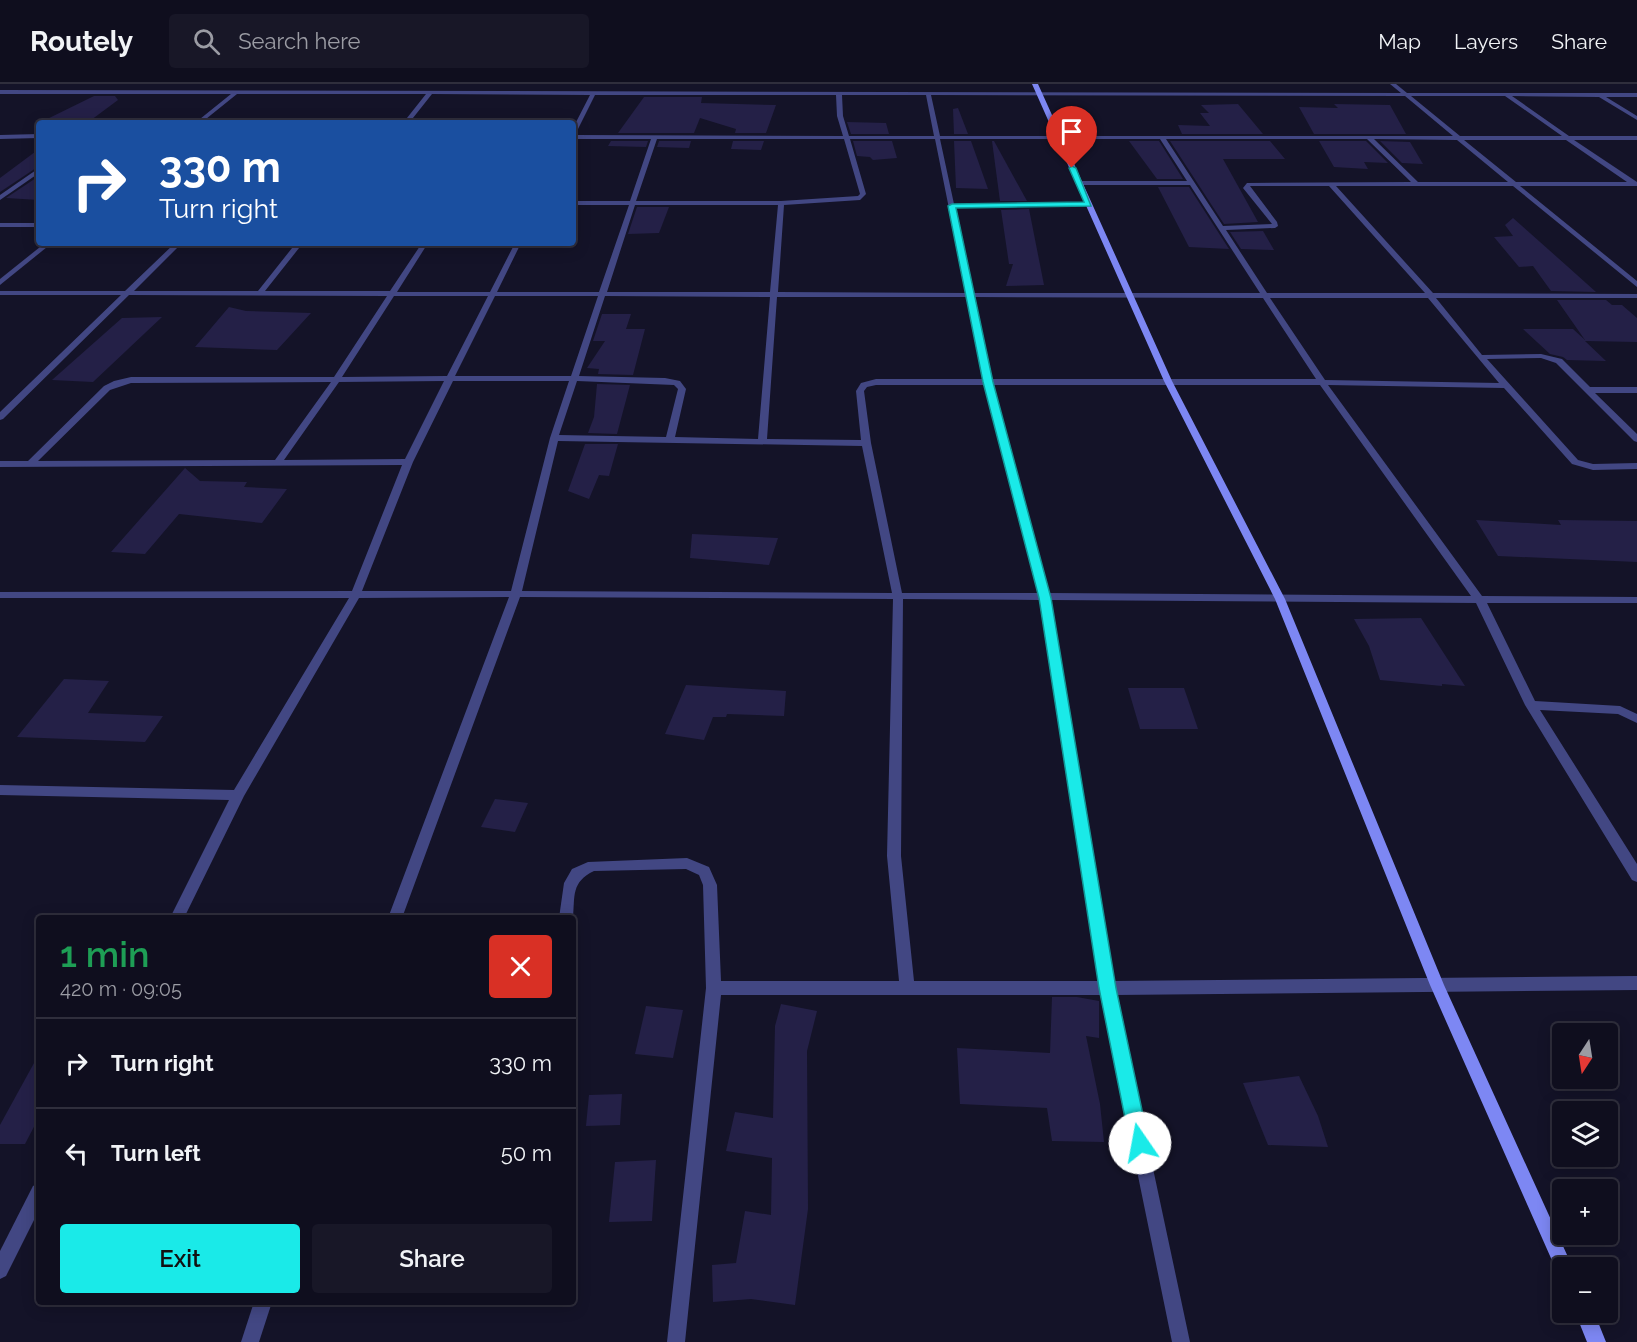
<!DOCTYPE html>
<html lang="en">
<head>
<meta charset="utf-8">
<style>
	:root { --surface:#0f0e1e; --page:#181727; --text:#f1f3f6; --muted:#9b9ca4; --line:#2f2e3c; --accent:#1aeae8 }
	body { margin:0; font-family:Raleway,sans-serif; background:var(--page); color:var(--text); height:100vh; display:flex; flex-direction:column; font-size:22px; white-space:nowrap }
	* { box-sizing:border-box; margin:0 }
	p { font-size:20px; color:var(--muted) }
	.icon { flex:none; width:33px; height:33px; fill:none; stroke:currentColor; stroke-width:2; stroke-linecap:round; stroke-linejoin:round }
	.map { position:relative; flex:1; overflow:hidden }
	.drawer { position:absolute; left:36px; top:831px; width:540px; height:390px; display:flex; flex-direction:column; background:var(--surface); border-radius:6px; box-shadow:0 3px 15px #0003,0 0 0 2px var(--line) }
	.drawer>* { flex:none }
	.top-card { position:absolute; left:36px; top:36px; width:540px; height:126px; border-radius:6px; box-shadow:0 3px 15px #0003,0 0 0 2px var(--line); background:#1a4fa0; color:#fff; overflow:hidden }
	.needle { width:39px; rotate:192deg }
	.tools { position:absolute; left:1552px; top:939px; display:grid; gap:12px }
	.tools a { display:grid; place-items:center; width:66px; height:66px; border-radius:6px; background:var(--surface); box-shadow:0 3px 15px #0003,0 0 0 2px var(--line); font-size:30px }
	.pin { position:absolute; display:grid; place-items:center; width:51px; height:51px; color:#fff; margin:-62px -26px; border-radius:50% 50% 50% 0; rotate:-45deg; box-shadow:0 0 6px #0007 }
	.pin .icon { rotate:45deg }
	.me { position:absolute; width:66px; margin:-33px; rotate:348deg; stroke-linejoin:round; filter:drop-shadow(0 0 4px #0008) }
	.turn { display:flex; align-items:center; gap:21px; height:126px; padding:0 24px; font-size:27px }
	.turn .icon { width:78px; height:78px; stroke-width:2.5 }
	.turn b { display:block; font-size:42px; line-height:51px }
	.round { display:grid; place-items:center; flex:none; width:63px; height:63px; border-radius:6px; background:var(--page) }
	.overview { display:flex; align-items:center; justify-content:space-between; height:102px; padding:0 24px }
	h1 { font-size:36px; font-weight:600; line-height:45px; color:#1e9e55 }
	.action { display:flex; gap:12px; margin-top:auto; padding:12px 24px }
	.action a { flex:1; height:69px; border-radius:6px; background:var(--accent); color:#111; font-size:24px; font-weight:600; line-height:69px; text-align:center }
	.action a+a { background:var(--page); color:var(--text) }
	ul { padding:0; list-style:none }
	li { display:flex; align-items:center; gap:18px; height:90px; padding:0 24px; border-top:2px solid var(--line) }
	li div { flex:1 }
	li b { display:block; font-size:22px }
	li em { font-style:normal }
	header { display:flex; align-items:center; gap:36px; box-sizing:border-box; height:84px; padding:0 30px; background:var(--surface); border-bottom:2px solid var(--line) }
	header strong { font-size:28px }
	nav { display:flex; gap:33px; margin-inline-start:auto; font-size:21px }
	.search { width:420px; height:54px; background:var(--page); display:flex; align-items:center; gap:15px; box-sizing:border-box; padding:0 21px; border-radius:6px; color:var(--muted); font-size:22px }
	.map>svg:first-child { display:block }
	.building { fill:#242047 }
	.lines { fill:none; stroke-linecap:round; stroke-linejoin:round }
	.street { fill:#424783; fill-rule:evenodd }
	.secondary { fill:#7d87f3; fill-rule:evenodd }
	.route { fill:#1aeae8; stroke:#119897; stroke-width:1.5 }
</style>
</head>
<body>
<header>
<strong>Routely</strong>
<div class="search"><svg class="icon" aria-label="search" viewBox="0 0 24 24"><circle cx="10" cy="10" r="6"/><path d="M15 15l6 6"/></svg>Search here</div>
<nav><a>Map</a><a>Layers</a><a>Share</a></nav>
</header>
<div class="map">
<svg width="1637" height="1258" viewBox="0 0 1637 1258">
	<rect width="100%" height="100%" fill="#141328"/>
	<!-- building -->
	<g class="building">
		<polygon points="94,12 115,12 118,16 87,39 39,39"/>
		<polygon points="644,13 702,13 701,19 776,21 766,49 735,49 736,45 700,34 694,49 618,49"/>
		<polygon points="1238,20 1263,50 1182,50 1178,41 1210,42 1200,29 1209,29 1201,21"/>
		<polygon points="1334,20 1390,21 1406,50 1314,50 1299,23 1338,24"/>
		<polygon points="958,24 968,50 954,50 953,25"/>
		<polygon points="847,38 886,39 889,50 851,50"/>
		<polygon points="611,57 648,57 646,63 608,62"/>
		<polygon points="659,57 691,57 689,64 657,63"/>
		<polygon points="733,57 764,57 761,66 731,65"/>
		<polygon points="853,57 892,57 897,74 873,76 870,73 857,72"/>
		<polygon points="954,57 971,57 988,105 956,104"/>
		<polygon points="992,57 994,57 1027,117 1000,117"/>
		<polygon points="1129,57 1159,57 1183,95 1157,95"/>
		<polygon points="1170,57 1270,57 1285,75 1223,75 1258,138 1224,140"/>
		<polygon points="1319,57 1366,57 1388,79 1364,78 1368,85 1334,83"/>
		<polygon points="1380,57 1410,58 1423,80 1402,79"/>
		<polygon points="39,65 39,82 0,108 0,94"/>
		<polygon points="39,92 39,116 6,114"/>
		<polygon points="1158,103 1189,103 1229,165 1189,163"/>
		<polygon points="637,123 669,123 659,149 628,150"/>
		<polygon points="1029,125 1044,201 1006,202 1013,180 1009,180 1001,126"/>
		<polygon points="1513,134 1567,182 1596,208 1551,207 1533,182 1519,183 1494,153 1513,152 1505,141"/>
		<polygon points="1263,147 1274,166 1241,165 1230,148"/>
		<polygon points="1557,216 1606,216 1612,221 1622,221 1637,234 1637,258 1585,257 1606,277 1567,276 1563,273 1550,270 1523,245 1573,245 1585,256"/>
		<polygon points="229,223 246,227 311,229 277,266 195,263"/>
		<polygon points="602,230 631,230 626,245 645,245 633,291 598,290 599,285 587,284 605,257 593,257"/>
		<polygon points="162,233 93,298 52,296 122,234"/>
		<polygon points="597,300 630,301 617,350 588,349 594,333"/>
		<polygon points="585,360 618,360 609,392 599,391 589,415 568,407"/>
		<polygon points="185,384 200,397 247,398 244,403 287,405 262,439 179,430 145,470 111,468"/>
		<polygon points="1476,436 1561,441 1558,436 1637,437 1637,478 1498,472"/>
		<polygon points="692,450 778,454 769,481 690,474"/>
		<polygon points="1421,534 1465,602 1442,600 1442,602 1380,596 1369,562 1354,535"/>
		<polygon points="64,595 109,597 88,629 163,632 145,658 17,653"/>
		<polygon points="686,601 786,607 784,632 727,630 726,633 713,633 704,656 665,650"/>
		<polygon points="1128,604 1184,604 1198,645 1140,645"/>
		<polygon points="495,715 528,719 515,748 481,743"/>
		<polygon points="1052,913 1077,913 1099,917 1099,954 1086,952 1100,1020 1104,1058 1052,1057 1047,1024 960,1020 957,964 1050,969"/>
		<polygon points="781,920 817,927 807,967 808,1125 795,1221 751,1215 713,1218 712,1181 736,1179 745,1127 771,1131 772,1074 726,1067 735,1028 773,1034 775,942"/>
		<polygon points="646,922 683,926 673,974 635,970"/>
		<polygon points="39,970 39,1033 25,1060 0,1060 0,1041"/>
		<polygon points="1299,992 1318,1032 1328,1063 1268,1061 1243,999"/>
		<polygon points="622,1010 620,1041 586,1042 589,1011"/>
		<polygon points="656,1076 652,1137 609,1138 615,1078"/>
	</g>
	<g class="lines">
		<!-- street -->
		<g class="street">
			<path d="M 1390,0 L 1396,0 L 1407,9 L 1637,9 L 1637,13 L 1606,13 L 1637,32 L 1637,36 L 1599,13 L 1512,12 L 1569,52 L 1637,52 L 1637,56 L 1574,56 L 1637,98 L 1637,102 L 1520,102 L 1637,197 L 1637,203 L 1513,102 L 1336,102 L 1433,209 L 1637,210 L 1637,214 L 1436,214 L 1482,271 L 1541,270 L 1562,275 L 1590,303 L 1637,303 L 1637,309 L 1595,309 L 1637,350 L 1637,358 L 1634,357 L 1556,279 L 1541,274 L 1487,275 L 1578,376 L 1593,380 L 1637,379 L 1637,385 L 1593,386 L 1572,380 L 1504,304 L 1328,301 L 1482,512 L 1637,513 L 1637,519 L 1487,519 L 1535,617 L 1620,622 L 1637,630 L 1637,639 L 1618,630 L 1540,626 L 1637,780 L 1637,798 L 1632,796 L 1525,621 L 1476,519 L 1051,516 L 1113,897 L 1637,892 L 1637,906 L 1116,911 L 1190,1258 L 1172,1258 L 1101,911 L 721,911 L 685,1258 L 667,1258 L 706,904 L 703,801 L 699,791 L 686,785 L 594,787 C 571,798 575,812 573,834 L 559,834 L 564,799 L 572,785 L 588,778 L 687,774 L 709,783 L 717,801 L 721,897 L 899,897 L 887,772 L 893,515 L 520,513 L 402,834 L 388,834 L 509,513 L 359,514 L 244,712 L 184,834 L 170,834 L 229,716 L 0,711 L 0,701 L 234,706 L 349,514 L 0,514 L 0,508 L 352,507 L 402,381 L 0,383 L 0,377 L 28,377 L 104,302 L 114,297 L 131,293 L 334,293 L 387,212 L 129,211 L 3,335 L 0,336 L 0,328 L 121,211 L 0,211 L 0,207 L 125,207 L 175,159 L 182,159 L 134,207 L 258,207 L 296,159 L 303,159 L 265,207 L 390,207 L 422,159 L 428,159 L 397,208 L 490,208 L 515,159 L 521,159 L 497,208 L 599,208 L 629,121 L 573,121 L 573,117 L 630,117 L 651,55 L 573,55 L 573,44 L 590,11 L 432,10 L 409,39 L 403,39 L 426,10 L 237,10 L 201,39 L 195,39 L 231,10 L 0,10 L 0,6 L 1401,9 ZM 595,11 L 836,11 L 837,32 L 843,52 L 575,51 ZM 842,11 L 926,11 L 934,52 L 849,52 L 843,32 ZM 931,11 L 1405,12 L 1453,52 L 940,52 ZM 1411,12 L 1505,12 L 1562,52 L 1460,52 ZM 657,55 L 844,55 L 860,110 L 858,112 L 781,117 L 636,117 ZM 850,55 L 935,55 L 966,209 L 778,208 L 784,121 L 860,116 L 866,110 ZM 940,55 L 1160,55 L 1187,97 L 1079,97 L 1076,99 L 1079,101 L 1190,101 L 1260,209 L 973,209 L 955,124 L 1089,122 L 1092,120 L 1089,118 L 954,120 ZM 1166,55 L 1367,55 L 1411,98 L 1247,99 L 1243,104 L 1272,140 L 1223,142 ZM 1374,55 L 1457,56 L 1508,98 L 1418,98 ZM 1464,56 L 1566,56 L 1627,98 L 1516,98 ZM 1250,102 L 1329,102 L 1425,209 L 1267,209 L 1226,146 L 1275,144 L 1278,142 L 1277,138 ZM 635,121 L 778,121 L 770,208 L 607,208 ZM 394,212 L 488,212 L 447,292 L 342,293 ZM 495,212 L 598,212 L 571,292 L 455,292 ZM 605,212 L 770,213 L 758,355 L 675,353 L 686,305 L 680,297 L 665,294 L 579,292 ZM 777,213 L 967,213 L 983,295 L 876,295 L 861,299 L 856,307 L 861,356 L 767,355 ZM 974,213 L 1263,214 L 1316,295 L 992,295 ZM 1270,214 L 1428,214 L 1499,299 L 1325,296 ZM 444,297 L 405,375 L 284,376 L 339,298 ZM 453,297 L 569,297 L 550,354 L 511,507 L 362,507 L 413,378 ZM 577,297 L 674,301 L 678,305 L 666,353 L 559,351 ZM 331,298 L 275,376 L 38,377 L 110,306 L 131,299 ZM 876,301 L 984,301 L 1038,509 L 902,509 L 871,359 L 864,307 L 867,303 ZM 993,301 L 1320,301 L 1471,512 L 1049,509 ZM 558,357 L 862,362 L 892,509 L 522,507 ZM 903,515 L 1040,516 L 1098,897 L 914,897 L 901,772 Z"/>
			<polygon points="39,50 39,54 0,55 0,51"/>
			<polygon points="39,84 39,89 0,116 0,111"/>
			<rect x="0" y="139" width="39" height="4"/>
			<polygon points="45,159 52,159 0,201 0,195"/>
			<polygon points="39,1099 39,1126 6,1192 0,1195 0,1167 33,1102"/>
			<polygon points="254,1218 272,1218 259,1258 241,1258"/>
		</g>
		<!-- secondary -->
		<g class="secondary">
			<polygon points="1032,0 1038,0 1172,297 1285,515 1444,901 1573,1184 1563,1184 1563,1193 1558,1190 1430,901 1275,515 1164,297"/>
			<polygon points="1575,1228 1594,1228 1606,1258 1587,1258"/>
		</g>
	</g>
	<!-- route -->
	<polygon class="route" points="1072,82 1076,84 1091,122 956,124 993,298 1051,514 1116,904 1149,1059 1146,1065 1140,1068 1133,1065 1130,1059 1099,904 1039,514 983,298 948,122 952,120 1084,118 1069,84"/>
</svg>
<div class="tools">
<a><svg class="needle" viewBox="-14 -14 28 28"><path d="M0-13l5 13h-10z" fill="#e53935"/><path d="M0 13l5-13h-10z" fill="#9b9ca4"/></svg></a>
<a><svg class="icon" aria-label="layers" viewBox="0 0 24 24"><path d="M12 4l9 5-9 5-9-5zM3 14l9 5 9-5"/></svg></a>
<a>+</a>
<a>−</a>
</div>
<div class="pin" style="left:1072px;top:84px;background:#d93025"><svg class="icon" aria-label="arrive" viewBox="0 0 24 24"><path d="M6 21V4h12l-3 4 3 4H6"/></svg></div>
<svg class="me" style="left:1140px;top:1059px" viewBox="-20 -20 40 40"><circle r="19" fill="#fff"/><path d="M0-13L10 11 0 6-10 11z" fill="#1aeae8"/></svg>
<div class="top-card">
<div class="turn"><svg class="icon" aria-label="right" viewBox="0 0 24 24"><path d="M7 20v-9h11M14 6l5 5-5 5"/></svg><div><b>330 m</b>Turn right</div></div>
</div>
<section class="drawer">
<div class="overview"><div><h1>1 min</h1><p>420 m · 09:05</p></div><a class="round" style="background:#d93025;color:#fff"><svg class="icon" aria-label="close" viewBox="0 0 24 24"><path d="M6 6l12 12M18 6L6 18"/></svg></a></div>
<ul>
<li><svg class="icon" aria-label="right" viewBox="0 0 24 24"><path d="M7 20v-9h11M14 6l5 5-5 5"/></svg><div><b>Turn right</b></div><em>330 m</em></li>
<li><svg class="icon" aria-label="left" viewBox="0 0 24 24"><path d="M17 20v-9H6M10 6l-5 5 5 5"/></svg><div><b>Turn left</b></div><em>50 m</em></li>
</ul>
<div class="action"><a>Exit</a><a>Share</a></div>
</section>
</div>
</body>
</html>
